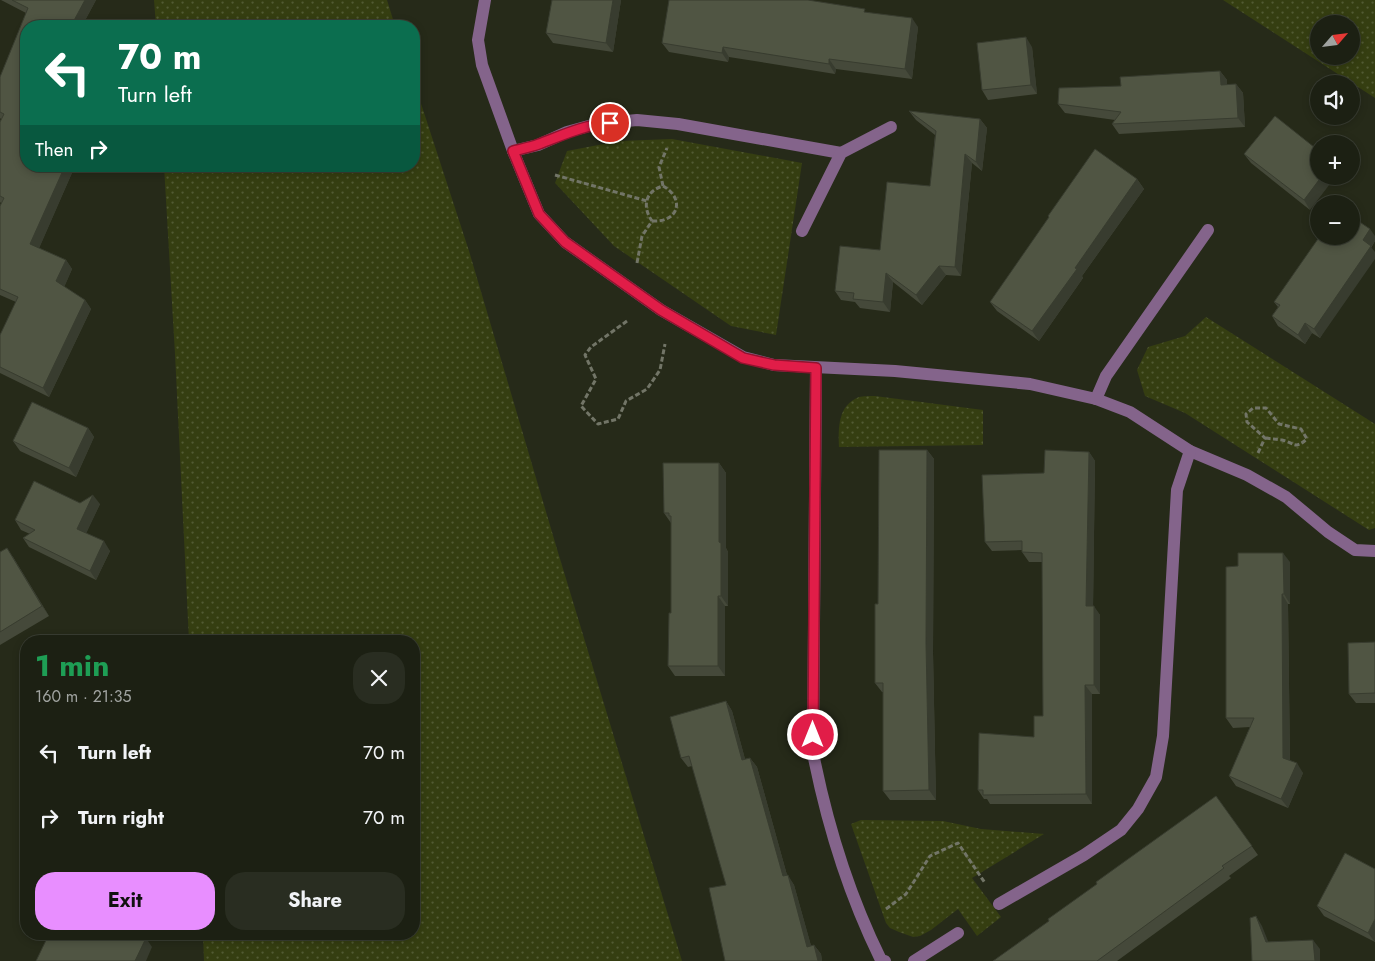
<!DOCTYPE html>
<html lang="en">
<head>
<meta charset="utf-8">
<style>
	:root { --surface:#1c2013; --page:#292d21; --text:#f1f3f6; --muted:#a0a3a0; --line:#3a3e33; --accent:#e88eff }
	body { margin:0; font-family:Jost,sans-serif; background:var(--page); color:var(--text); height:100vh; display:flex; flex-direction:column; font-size:19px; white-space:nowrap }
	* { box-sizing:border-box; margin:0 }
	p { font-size:16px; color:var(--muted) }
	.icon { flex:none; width:28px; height:28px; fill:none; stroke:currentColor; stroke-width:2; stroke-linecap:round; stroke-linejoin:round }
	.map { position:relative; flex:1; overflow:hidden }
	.sheet { position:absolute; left:20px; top:635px; width:400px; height:305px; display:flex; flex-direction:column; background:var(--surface); border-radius:20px; box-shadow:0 2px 8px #0003,0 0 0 1px var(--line) }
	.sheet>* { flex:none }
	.guide { position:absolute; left:20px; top:20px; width:400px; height:152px; border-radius:20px; box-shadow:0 2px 8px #0003,0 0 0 1px var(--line); background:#0b6e4f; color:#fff; overflow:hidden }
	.needle { width:32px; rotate:62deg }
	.controls { position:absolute; left:1310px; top:15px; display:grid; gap:10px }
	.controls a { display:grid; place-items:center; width:50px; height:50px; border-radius:50%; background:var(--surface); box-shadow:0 2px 8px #0003,0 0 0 1px var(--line); font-size:25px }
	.pin { position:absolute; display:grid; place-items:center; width:42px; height:42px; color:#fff; margin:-21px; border:2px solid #fff; border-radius:50%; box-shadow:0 1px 5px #0007 }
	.me { position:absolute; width:55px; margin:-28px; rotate:0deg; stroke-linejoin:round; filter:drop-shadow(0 0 4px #0008) }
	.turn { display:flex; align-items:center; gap:18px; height:105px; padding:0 15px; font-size:22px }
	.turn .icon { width:65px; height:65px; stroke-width:2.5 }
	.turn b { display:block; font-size:35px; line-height:42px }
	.then { display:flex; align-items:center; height:48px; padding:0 15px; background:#0003; gap:10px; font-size:19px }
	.round { display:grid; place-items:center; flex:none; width:52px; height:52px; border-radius:20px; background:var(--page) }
	.headline { display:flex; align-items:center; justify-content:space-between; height:85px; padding:0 15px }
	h1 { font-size:30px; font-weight:700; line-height:38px; color:#1e9e55 }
	.cta { display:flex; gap:10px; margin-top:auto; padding:10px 15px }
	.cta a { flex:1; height:58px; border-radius:20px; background:var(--accent); color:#111; font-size:20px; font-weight:700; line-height:58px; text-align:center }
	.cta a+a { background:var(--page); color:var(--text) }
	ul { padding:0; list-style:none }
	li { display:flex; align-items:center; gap:15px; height:65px; padding:0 15px }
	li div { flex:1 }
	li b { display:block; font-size:19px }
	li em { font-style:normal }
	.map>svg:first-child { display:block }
	.grass { fill:url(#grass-dots); fill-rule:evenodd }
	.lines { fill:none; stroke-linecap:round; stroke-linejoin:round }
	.path { stroke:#727567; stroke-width:3; stroke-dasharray:5 2.5; stroke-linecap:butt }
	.minor { stroke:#84648b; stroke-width:12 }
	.wall { fill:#45493a }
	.shaded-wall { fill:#383c2f }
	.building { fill:#505543; stroke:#383c2f }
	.route-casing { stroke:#92132f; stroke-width:12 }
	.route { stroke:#e11d48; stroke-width:9 }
</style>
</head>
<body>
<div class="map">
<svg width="1375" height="961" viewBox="0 0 1375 961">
	<defs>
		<pattern id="grass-dots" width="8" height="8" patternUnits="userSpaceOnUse" patternTransform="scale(1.25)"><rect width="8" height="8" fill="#353e11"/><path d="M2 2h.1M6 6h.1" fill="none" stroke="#525a33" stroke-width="1.8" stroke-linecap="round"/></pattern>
	</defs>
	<rect width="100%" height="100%" fill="#262a19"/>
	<!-- grass -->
	<g class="grass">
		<polygon points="154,0 387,0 395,26 156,26"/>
		<path d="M 1223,0 L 1375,0 L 1375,98 ZM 1319,24 L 1351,24 L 1351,56 L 1319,56 Z"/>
		<polygon points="414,82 469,251 557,549 682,961 204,961 203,934 414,934 414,641 189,641 175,354 164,166 414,166"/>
		<polygon points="672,139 802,163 776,335 731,326 614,246 555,183 567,151 619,141"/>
		<polygon points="1206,317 1375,424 1375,528 1369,530 1185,413 1145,396 1137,370 1148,347 1185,336"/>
		<path d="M 875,396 L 983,410 L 983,445 L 839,447 C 838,428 838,405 859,397 C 863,396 870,396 875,396 Z"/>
		<polygon points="861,820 943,821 981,829 1044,834 972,878 1001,917 977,936 958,909 931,930 920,936 913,937 899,932 890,928 886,923 851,824"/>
	</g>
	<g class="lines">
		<!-- path -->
		<g class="path">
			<polyline points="555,175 647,201"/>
			<path d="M 652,221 C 678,223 686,199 663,186"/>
			<path d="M 637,263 L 642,236 L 652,221 C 642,207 645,191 663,186 L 659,167 L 667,148"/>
			<polyline points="627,321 591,347 585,355 596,379 581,406 598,424 618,419 626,401 647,389 660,370 665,344"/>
			<path d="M 1258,453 L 1265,438 L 1247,422 L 1246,414 L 1253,408 L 1266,408 L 1279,424 L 1301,429 L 1307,439 C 1294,450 1295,443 1282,440 C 1276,439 1271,439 1265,438"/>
			<polyline points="886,909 906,894 930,856 958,843 985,883"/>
		</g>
		<!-- minor -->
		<g class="minor">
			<polyline points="485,0 478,40 482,65 513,151 539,214 565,242 661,310 743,357 774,365 895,371 1030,384 1096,399 1130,412 1190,451 1247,475 1286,497 1328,532 1355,550 1375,551"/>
			<polyline points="513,151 538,145 567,132 596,124 637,120 678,124 841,153"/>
			<polyline points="802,231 841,153 891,127"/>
			<path d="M 816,368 L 813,753 C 827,824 849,895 881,960 L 885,961"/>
			<polyline points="1096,399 1106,376 1208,230"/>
			<polyline points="999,904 1084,855 1121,830 1138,809 1156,777 1163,736 1177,490 1190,451"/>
			<polyline points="914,961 958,933"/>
		</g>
	</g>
	<!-- wall -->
	<g class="wall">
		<polygon points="1,0 96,0 82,26 26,26 75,166 39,248 66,260 72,269 64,287 85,300 91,309 49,397 0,373 0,335 16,302 0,295 0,206 1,203 0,202 0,122 1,119 0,118 0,77 26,13"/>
		<polygon points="552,0 621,0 613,52 553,43 546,33"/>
		<polygon points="867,12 918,27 912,79 836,69 835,74 729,57 728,62 669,52 662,43"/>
		<polygon points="1032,47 1037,94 988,100 982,90"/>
		<polygon points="1220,71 1227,80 1227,85 1236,84 1243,93 1245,127 1119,134 1112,124 1115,120 1065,113 1058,104 1121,86"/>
		<polygon points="909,111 980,119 987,128 982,171 972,163 961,276 946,275 922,305 893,282 890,312 860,308 855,302 841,300 835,291 880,250 930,186 935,135 916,120"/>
		<polygon points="1275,116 1310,210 1251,163 1244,154"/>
		<polygon points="1137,179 1144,189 1082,276 1083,278 1039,341 997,311 990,302 1049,218 1048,216"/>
		<polygon points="1375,236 1375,241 1320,338 1312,333 1305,344 1278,326 1272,316 1278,307 1274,302"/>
		<polygon points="88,428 94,437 76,477 20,451 13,441"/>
		<polygon points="927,450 934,459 933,653 936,800 890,800 883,791 883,692 882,692 875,683 878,604"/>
		<polygon points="1089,452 1095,461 1093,606 1100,615 1100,694 1092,694 1092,804 990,804 987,799 984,799 978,790 1034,737 1043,716 1042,562 1029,562 1022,552 1022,550 992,551 985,542 1044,473"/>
		<polygon points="719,463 726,473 726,548 728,552 728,606 725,606 725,676 675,676 668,666 671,613 671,523 664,513"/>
		<polygon points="80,503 100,504 86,533 110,551 96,580 29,547 23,538 30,534 21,530 15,520"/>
		<polygon points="0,552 13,557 49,616 0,645"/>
		<polygon points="1290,562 1290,604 1288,604 1290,761 1303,773 1288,808 1236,786 1229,776 1250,727 1233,728 1226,718"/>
		<polygon points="1375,642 1375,703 1356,703 1349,694"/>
		<polygon points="726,701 732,711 745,759 750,758 757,767 787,875 794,885 811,946 814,945 821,954 822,961 725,961 726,885 692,766 688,767 681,758"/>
		<polygon points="1216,796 1258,855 1229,876 1231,878 1117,961 993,961 1049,921 1097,884"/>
		<polygon points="1375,869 1375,942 1324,916 1317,906"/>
	</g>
	<!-- shaded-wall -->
	<g class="shaded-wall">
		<polygon points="85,0 96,0 82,26 71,26"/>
		<polygon points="613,0 621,0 613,52 606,43"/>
		<polygon points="912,18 918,27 912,79 905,69"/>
		<polygon points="1026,37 1032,47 1037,94 1031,85"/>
		<polygon points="723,47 729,57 728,62 722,53"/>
		<polygon points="829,59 836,69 835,74 829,64"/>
		<polygon points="1220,71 1227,80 1227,94 1221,85"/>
		<polygon points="1236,84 1243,93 1245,127 1238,118"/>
		<polygon points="980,119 987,128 982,171 976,162"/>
		<polygon points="965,154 972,163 961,276 955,267"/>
		<polygon points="65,166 75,166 37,253 30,244"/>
		<polygon points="1322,176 1336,176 1310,210 1304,200"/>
		<polygon points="1137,179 1144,189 1082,276 1083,278 1039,341 1032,331 1075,268"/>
		<polygon points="1370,229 1375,236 1375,241 1371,247 1375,252 1375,259 1320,338 1314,329 1363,240"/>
		<polygon points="66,260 72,269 63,290 56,281"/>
		<polygon points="939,266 946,275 922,305 916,295"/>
		<polygon points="886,273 893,282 890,312 883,302"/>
		<polygon points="85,300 91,309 49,397 43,388"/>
		<polygon points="1305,323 1312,333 1305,344 1298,335"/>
		<polygon points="88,428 94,437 76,477 69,468"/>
		<polygon points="927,450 934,459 933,653 936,800 929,790 926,643"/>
		<polygon points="1089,452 1095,461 1093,615 1086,606"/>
		<polygon points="719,463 726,473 726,548 728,552 728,606 721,596 719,542"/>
		<polygon points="93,495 100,504 84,538 77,529"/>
		<polygon points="104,541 110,551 96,580 90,571"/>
		<polygon points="7,548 13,557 49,616 42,606"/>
		<polygon points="1283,553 1290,562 1290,604 1284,594"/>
		<polygon points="1282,594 1288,604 1290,767 1283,758"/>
		<polygon points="718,596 725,606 725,676 718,666"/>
		<polygon points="1094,606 1100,615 1100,694 1094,685"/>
		<polygon points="1085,685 1092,694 1092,804 1086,794"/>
		<polygon points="726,701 732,711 748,770 742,760"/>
		<polygon points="750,758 757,767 790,886 783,876"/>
		<polygon points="1297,763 1303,773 1288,808 1281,799"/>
		<polygon points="788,875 794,885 814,956 807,947"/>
		<polygon points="1256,916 1262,926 1272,951 1266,942"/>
		<polygon points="1375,919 1375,942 1368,933"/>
		<polygon points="146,938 152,947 146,961 135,961"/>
		<polygon points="1313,940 1320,949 1320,961 1315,961"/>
		<polygon points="814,945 821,954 822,961 818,961"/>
	</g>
	<!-- building -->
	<g class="building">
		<polygon points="12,0 85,0 71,26 26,26 26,166 65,166 30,244 66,260 56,281 85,300 43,388 0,367 0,335 18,297 0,289 0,206 4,198 0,196 0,122 4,114 0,112 0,77 28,8"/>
		<polygon points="552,0 613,0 606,43 546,33"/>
		<polygon points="669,0 808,0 865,9 864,12 912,18 905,69 829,59 829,64 723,47 722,53 662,43"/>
		<polygon points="1026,37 1031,85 982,90 977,43"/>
		<polygon points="1220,71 1221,85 1236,84 1238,118 1112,124 1121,112 1058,104 1059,88 1121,86 1120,77"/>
		<polygon points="909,111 980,119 976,162 965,154 955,267 939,266 916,295 886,273 883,302 853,299 854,293 835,291 840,246 880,250 887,182 930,186 936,131"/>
		<polygon points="1275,116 1319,151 1319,176 1322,176 1304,200 1244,154"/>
		<polygon points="1095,149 1137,179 1075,268 1077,269 1032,331 990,302 1049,217 1048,216"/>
		<polygon points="1351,216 1370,229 1363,240 1371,246 1314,329 1305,323 1298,335 1272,316 1280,305 1274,302 1320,236 1351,236"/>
		<polygon points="32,402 88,428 69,468 13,441"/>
		<polygon points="879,450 927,450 926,643 929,790 883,791 883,683 875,683 875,604 878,604"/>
		<polygon points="1045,450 1089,452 1086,606 1094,606 1094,685 1085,685 1086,794 983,795 983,790 978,790 979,733 1034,737 1034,716 1043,716 1042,553 1022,552 1022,541 985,542 982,475 1044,473"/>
		<polygon points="663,463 719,463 719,542 721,543 721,596 718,596 718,666 668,666 669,613 671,613 671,516 669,516 669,513 664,513"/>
		<polygon points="34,481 80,503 93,495 77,529 104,541 90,571 23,538 35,530 15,520"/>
		<polygon points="7,548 42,606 0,632 0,552"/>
		<polygon points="1238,553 1283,553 1284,594 1282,594 1283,758 1297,763 1281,799 1229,776 1254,718 1226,718 1226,567 1238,566"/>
		<polygon points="1375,642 1375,693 1349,694 1348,643"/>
		<polygon points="726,701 742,760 750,758 783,876 788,875 807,947 814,945 818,961 725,961 709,888 726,885 689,756 681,758 670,717"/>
		<polygon points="1216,796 1252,846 1222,866 1224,868 1097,961 993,961 1049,921 1048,919 1097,884 1096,882"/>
		<polygon points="1345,853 1375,869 1375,919 1368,933 1317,906"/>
		<polygon points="26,882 26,890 24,889"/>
		<polygon points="1256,916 1266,942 1313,940 1315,961 1252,961 1250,918"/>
		<polygon points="49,934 136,934 146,938 135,961 36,961"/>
	</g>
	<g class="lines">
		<defs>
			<path id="route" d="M 610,123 C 584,125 563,135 539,144 C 531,147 521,149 513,151 L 539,214 L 565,242 L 661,310 L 743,358 L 774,365 L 816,368 L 813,735"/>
		</defs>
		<!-- route casing -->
		<use href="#route" class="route-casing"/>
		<!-- route -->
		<use href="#route" class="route"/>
	</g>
</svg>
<div class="controls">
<a><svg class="needle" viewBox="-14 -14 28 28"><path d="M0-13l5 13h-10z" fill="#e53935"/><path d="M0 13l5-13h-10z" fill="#a0a3a0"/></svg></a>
<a><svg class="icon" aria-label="sound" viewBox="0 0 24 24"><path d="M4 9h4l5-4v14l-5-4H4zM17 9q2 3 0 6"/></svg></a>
<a>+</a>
<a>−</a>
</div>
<div class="pin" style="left:610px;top:123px;background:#d93025"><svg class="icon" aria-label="arrive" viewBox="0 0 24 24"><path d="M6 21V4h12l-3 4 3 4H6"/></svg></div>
<svg class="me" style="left:813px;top:735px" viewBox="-20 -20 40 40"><circle r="17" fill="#e11d48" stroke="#fff" stroke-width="3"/><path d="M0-11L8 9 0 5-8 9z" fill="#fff"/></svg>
<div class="guide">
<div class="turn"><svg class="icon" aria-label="left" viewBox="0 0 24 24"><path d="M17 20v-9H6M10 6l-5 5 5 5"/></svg><div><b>70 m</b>Turn left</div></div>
<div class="then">Then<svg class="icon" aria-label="right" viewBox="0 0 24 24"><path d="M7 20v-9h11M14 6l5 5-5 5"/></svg></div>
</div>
<section class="sheet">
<div class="headline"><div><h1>1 min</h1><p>160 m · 21:35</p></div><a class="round"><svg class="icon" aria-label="close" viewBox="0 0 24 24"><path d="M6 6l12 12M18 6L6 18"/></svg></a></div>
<ul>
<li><svg class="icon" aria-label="left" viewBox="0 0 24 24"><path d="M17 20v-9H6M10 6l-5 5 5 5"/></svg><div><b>Turn left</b></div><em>70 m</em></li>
<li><svg class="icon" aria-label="right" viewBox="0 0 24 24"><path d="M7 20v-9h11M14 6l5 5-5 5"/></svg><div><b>Turn right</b></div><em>70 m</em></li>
</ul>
<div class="cta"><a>Exit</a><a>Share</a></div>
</section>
</div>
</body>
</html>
